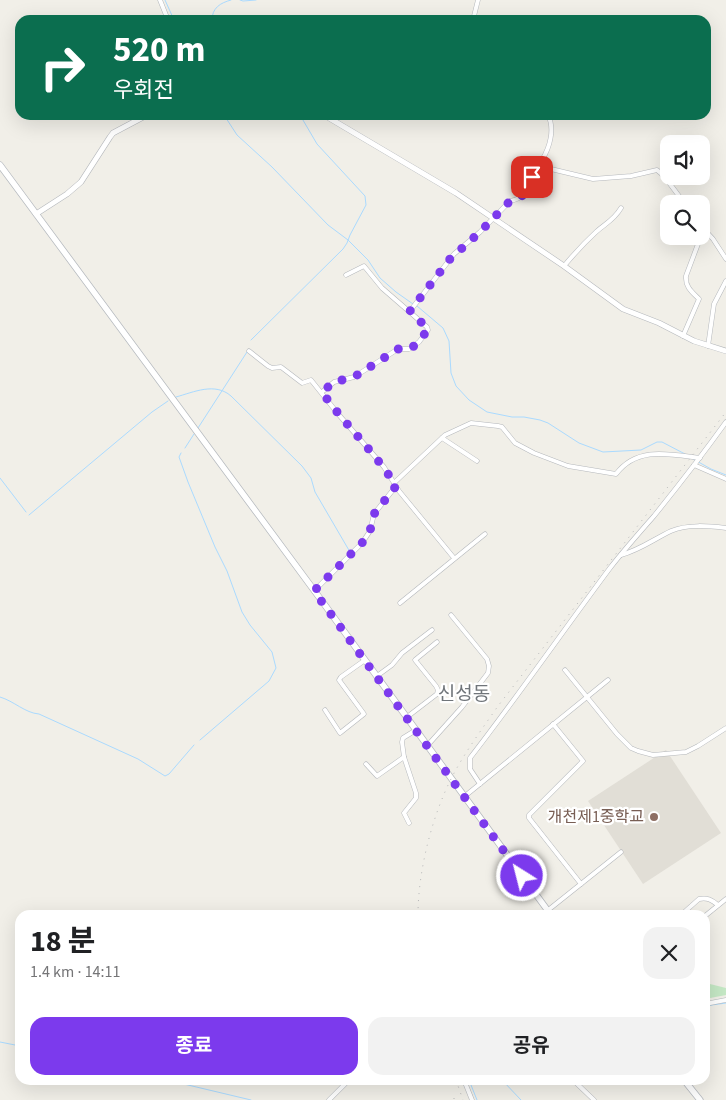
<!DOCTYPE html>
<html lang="ko">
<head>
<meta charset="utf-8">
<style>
	:root { --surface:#fff; --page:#f2f2f2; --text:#202124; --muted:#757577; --accent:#7c3aed }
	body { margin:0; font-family:"Source Sans 3","Noto Sans KR",sans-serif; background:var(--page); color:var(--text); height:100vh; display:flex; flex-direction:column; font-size:19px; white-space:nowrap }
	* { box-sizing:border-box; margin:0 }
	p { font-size:16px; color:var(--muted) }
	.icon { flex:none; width:28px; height:28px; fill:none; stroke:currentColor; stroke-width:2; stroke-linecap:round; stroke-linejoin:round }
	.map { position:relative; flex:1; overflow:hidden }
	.side { position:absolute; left:15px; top:910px; width:695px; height:175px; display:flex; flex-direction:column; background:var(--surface); border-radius:15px; box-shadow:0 5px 20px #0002 }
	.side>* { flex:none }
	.hud { position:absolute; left:15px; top:15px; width:696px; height:105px; border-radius:15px; box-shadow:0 5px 20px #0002; background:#0b6e4f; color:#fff; overflow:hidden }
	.buttons { position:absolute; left:660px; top:135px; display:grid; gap:10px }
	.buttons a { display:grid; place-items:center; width:50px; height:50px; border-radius:10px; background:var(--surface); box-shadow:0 5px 20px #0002; font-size:25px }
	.pin { position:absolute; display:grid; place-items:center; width:42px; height:42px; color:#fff; margin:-21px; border-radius:10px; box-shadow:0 2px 8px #0006 }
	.me { position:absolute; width:55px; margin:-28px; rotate:324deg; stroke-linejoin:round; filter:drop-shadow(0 0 4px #0008) }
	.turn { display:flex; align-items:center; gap:18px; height:105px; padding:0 15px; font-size:22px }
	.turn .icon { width:65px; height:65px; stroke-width:2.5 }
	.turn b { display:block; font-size:35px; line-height:42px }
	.round { display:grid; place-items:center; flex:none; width:52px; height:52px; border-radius:15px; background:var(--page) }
	.headline { display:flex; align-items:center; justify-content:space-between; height:85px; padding:0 15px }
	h1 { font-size:30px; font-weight:700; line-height:38px }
	.cta { display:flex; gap:10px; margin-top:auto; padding:10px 15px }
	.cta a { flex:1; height:58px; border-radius:15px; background:var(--accent); color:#fff; font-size:20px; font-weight:700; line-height:58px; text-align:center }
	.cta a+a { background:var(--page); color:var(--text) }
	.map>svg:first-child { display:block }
	.education { fill:#e1ded6 }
	.green { fill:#c5e8c5 }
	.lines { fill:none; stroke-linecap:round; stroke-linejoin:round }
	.stream { stroke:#aadaff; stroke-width:1 }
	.minor-casing { stroke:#b5b8bc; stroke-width:5 }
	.tertiary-casing { stroke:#b5b8bc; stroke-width:6 }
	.secondary-casing { stroke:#b6babf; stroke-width:7 }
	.minor { stroke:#fff; stroke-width:4 }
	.tertiary { stroke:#fff; stroke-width:5 }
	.secondary { stroke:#fff; stroke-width:5.5 }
	.rail { stroke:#b6b7b8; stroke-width:1; stroke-dasharray:1 6; stroke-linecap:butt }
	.route { stroke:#7c3aed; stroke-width:9; stroke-dasharray:0 16.2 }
	.education-dot { fill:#8d6e63; stroke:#fff; stroke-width:2 }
	.labels { text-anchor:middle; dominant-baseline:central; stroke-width:4.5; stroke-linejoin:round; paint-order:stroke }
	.education-label { font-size:16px; fill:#785e54; stroke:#fff; text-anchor:end }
	.quarter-label { font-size:19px; fill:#70757a; stroke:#fff }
</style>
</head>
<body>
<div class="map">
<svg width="726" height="1100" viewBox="0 0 726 1100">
	<rect width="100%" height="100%" fill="#f1efe8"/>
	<!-- education -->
	<polygon class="education" points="666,750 721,833 643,884 588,801"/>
	<!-- green -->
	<polygon class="green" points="706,983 726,988 726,995 705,999"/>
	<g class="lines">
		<!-- stream -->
		<g class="stream">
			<polyline points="165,0 174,20"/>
			<polyline points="240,0 243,1 256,0"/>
			<path d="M 212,20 C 212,8 220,3 231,0"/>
			<polyline points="224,115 237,135 272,167 328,225 348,240 368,260 380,278 396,292 413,304"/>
			<polyline points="417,306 443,328 449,341 451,373 456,386 469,400 487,412 512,417 524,417 540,420 548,423 579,443 603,452 641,450 657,442 662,442 685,454"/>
			<polyline points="251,340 343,249 347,243 350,235 366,205 365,196 317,144 300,115"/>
			<path d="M 176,397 C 194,392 215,382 231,396 L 302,466 L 311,478 L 315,492 L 350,552"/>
			<polyline points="198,428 247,352"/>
			<polyline points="185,448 194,434"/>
			<polyline points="181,453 179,457 188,482 215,547 227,571 242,612 250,625 272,652 276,668 269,681 200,740"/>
			<polyline points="693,459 711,469 726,475"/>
			<polyline points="0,478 26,512"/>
			<polyline points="29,515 152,412 168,401"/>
			<path d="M 0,697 C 14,701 25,713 39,714 L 138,759 L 165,776 L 169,774 L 194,745"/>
			<polyline points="705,1006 726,1003"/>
			<polyline points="0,1042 20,1046"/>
			<polyline points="167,1080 251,1100"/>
			<polyline points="469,1080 477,1100"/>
			<polyline points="502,1080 521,1100"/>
		</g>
		<defs>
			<g id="minor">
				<polyline points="160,0 168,20"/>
				<polyline points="473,20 478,0"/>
				<polyline points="542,159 551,169 593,179 631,176 657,170 664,176 685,204"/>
				<polyline points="701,226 713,239 726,259"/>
				<path d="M 564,266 C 574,254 584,243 596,232 C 606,223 614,220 621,208"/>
				<path d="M 410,311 L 454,254 L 480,232 L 510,201 C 530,197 527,187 533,173 C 535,168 539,164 542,160 C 550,147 555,129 548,115"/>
				<path d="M 683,336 L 699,299 C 692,292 685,287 686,276 L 704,228"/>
				<polyline points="708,346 714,304 726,281"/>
				<polyline points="249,351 268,366 272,368 281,367 302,383 311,380 339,415 384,467 399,491 454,558"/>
				<polyline points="322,392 334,382 354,377 398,349 409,349 419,342 428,330 427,327 382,288 364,266 346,275"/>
				<polyline points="442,438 477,461"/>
				<polyline points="694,465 726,479"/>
				<path d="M 394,483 L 445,435 L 471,423 L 498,426 L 502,427 L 515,443 L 534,453 L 568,466 L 616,474 C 637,446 669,454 700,458"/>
				<path d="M 621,555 C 640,550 654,539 671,531 C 687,524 709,526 726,528"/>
				<polyline points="314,591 362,543 370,531 374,514 396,486"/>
				<polyline points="400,603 485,534"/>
				<polyline points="565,670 617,734 631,748 638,751 653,755 686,752 698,746 726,728"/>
				<polyline points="377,676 392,665 402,653 432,630"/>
				<polyline points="325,710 340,733 364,714 339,680 341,677 365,660"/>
				<polyline points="407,717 437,694 438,690 436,686 415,660 437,642"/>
				<polyline points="553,724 583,761 529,815 529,818 581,884"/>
				<polyline points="427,746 462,707 488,673 489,666 487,659 451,615"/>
				<polyline points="366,764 377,776 404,757"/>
				<path d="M 480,784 L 470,769 L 470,758 C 518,696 563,631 610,568 C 624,550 639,533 654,516 C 679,485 703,454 726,422"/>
				<polyline points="465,796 608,680"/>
				<polyline points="409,823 404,813 416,798 416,793 404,757 402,742 403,738 416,730"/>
				<polyline points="542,915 621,852"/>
				<path d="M 681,915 L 699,899 C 707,897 712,900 718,905"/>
				<polyline points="705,916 726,899"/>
				<polyline points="705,1004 726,1000"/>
				<polyline points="464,1080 472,1100"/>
				<polyline points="573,1080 594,1100"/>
				<polyline points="329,1100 349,1080"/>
			</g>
			<g id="tertiary">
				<polyline points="324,115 456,193 564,266 623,309 659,323 694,341 726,351"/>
				<polyline points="36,214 67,194 81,182 110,137 113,133 147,115"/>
			</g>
			<g id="secondary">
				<polyline points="0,165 319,597 551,915"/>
				<polyline points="684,1080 700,1100"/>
			</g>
		</defs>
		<!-- minor casing -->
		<use href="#minor" class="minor-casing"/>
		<!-- tertiary casing -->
		<use href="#tertiary" class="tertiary-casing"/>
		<!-- secondary casing -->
		<use href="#secondary" class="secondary-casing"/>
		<!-- minor -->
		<use href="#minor" class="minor"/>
		<!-- tertiary -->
		<use href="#tertiary" class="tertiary"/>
		<!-- secondary -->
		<use href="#secondary" class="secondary"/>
		<!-- rail -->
		<g class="rail">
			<path d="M 418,915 C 418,871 432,816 452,777 C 465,752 482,729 498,706 L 726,412"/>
			<polyline points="456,1080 463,1100"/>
			<polyline points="454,1098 454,1100"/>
		</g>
	</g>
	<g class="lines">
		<!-- route -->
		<path class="route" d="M 522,876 L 314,591 L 362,543 L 370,531 L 374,514 L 396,486 C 375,452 345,425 322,392 L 334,382 L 354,377 L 398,349 L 410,349 L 419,342 L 428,329 L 410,311 L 450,259 L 480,232 L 510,201 C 523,199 530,189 532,177"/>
	</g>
	<!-- markers -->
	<circle class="education-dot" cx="654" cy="817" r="5"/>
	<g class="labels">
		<!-- education labels -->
		<g class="education-label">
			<text x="644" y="817">개천제1중학교</text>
		</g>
		<!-- quarter labels -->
		<g class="quarter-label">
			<text x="464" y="694">신성동</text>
		</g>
	</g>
</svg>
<div class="buttons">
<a><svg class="icon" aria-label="sound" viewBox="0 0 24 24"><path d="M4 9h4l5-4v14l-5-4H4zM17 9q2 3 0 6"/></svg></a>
<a><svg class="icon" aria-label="search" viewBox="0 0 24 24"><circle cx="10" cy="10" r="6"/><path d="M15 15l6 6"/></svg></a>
</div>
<div class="pin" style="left:532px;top:177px;background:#d93025"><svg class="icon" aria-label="arrive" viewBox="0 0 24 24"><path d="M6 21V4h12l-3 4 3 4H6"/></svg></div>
<svg class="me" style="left:522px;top:876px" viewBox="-20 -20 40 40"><circle r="17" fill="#7c3aed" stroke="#fff" stroke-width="3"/><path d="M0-11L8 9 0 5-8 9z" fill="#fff"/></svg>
<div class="hud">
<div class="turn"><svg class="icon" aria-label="right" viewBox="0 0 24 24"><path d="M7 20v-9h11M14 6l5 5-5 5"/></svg><div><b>520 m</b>우회전</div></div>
</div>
<section class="side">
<div class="headline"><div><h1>18 분</h1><p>1.4 km · 14:11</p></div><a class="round"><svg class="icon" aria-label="close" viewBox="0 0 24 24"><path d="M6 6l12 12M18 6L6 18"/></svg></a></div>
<div class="cta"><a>종료</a><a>공유</a></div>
</section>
</div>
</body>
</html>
